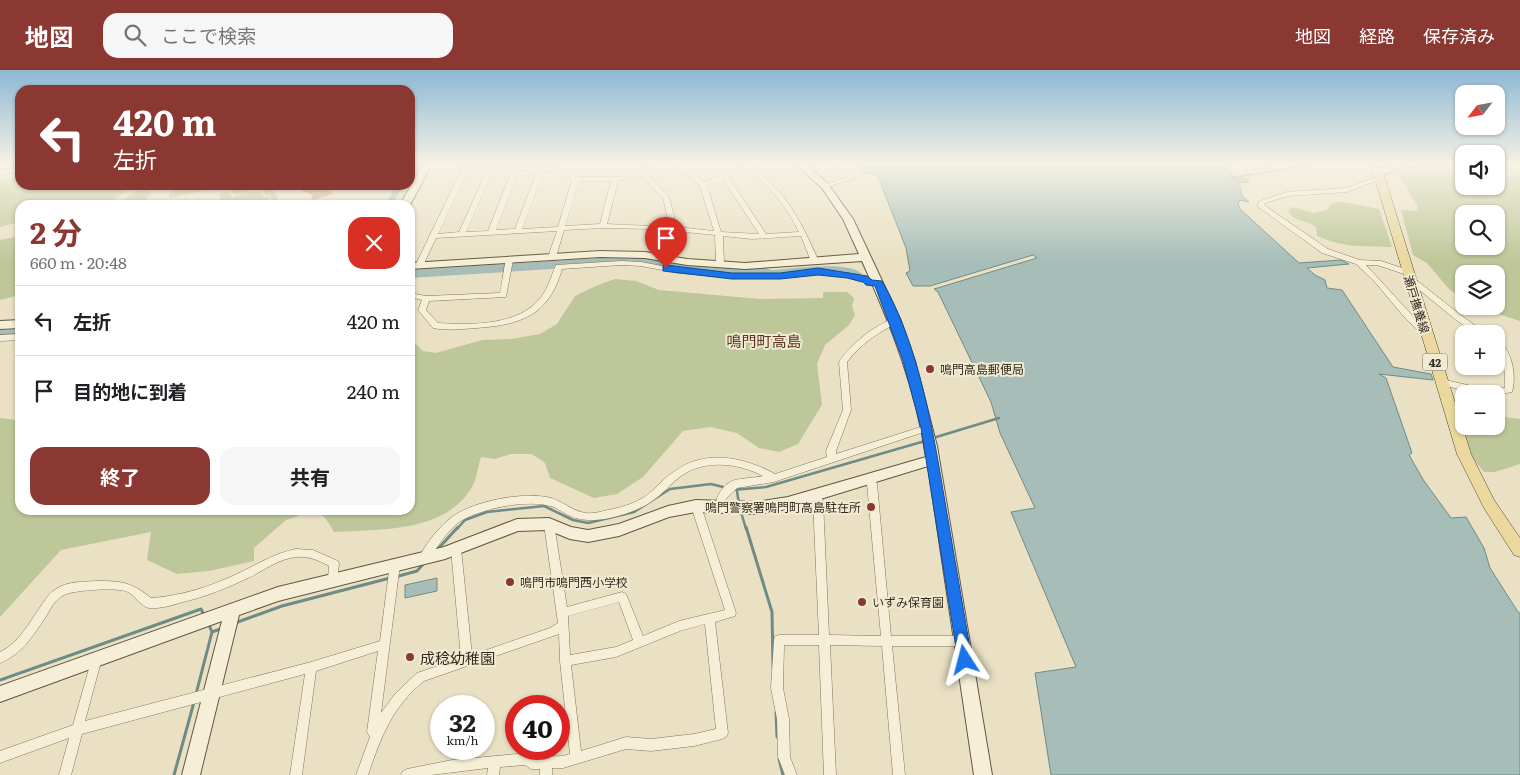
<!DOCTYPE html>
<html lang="ja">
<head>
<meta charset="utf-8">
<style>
	:root { --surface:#fff; --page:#f6f6f6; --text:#202124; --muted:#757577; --line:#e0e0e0; --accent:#8c3832 }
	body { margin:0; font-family:Literata,"Noto Sans JP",serif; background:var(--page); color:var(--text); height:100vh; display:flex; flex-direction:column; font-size:19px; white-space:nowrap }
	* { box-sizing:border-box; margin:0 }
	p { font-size:16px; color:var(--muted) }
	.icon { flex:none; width:28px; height:28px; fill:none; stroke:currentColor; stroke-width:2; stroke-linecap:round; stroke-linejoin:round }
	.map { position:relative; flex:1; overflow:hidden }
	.side { position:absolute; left:15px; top:130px; width:400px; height:315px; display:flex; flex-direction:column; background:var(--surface); border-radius:15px; box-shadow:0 1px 4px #0004 }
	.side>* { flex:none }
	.banner { position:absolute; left:15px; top:15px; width:400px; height:105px; border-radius:15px; box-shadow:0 1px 4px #0004; background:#8c3832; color:#fff; overflow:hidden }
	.needle { width:32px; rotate:238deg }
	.buttons { position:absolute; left:1455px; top:15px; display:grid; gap:10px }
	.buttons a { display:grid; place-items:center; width:50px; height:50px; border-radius:10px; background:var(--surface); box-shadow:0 1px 4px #0004; font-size:25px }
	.speed { position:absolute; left:430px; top:625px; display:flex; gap:10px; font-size:25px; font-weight:700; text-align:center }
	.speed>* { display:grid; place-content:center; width:65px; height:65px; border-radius:50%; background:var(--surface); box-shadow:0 1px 4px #0004; line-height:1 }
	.speed small { font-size:12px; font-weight:400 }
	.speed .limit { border:8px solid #d22; background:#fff; color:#111 }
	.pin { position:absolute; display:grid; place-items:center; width:42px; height:42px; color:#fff; margin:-51px -21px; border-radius:50% 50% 50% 0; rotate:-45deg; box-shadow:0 0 5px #0007 }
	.pin .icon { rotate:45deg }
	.me { position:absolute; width:55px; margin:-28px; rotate:351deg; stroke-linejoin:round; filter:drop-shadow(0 0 4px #0008) }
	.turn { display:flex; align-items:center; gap:18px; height:105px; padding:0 15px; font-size:22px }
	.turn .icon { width:65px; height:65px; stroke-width:2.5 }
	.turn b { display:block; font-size:35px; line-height:42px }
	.round { display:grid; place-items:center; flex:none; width:52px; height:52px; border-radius:15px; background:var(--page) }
	.head { display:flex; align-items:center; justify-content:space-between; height:85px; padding:0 15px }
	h1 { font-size:30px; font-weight:700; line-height:38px; color:var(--accent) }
	.button { display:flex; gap:10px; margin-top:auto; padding:10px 15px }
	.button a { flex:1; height:58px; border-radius:15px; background:var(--accent); color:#fff; font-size:20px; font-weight:700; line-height:58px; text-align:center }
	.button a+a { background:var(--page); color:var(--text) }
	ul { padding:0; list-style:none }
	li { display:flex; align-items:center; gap:15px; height:70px; padding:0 15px; border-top:1px solid var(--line) }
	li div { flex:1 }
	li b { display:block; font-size:19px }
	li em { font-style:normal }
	header { display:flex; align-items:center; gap:30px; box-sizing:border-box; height:70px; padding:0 25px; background:var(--accent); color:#fff }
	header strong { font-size:24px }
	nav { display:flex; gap:28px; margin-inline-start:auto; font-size:18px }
	.search { width:350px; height:45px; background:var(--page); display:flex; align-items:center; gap:12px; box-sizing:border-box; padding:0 18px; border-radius:15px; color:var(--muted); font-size:19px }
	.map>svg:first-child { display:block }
	.green { fill:#bec799; fill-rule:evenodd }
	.water { fill:#a6bdb8; stroke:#6e8b86 }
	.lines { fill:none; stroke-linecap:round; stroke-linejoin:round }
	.stream-far2 { stroke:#6e8b86; stroke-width:2 }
	.stream-far1 { stroke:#6e8b86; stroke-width:2.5 }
	.stream { stroke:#6e8b86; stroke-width:3 }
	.canal { stroke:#a6bdb8; stroke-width:6 }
	.river { fill:#a6bdb8; fill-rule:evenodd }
	.building { fill:#c5a07e }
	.street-casing { stroke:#83745c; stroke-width:1 }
	.secondary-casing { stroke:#655540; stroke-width:2 }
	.primary-casing { stroke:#514230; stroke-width:1 }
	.street { fill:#f5efd7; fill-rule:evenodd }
	.secondary { fill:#f5efd7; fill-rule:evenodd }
	.primary { fill:#ead89f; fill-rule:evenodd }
	.route { fill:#1a73e8; stroke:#114b97 }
	.poi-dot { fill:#8c3832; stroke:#f2ebd3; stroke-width:2 }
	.labels { text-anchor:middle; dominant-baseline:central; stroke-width:4; stroke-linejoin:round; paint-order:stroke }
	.shield { fill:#f2ebd3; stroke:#6d6555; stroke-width:1 }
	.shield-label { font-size:11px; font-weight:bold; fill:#342b1f }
	.street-label { font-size:12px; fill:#342b1f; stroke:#f2ebd3 }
	.poi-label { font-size:12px; fill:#342b1f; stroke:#f2ebd3; text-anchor:start }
	.quarter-label { font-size:15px; fill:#5d3322; stroke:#f2ebd3 }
	.near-poi-label { font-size:15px; fill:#342b1f; stroke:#f2ebd3; text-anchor:start }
</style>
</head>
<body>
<header>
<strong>地図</strong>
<div class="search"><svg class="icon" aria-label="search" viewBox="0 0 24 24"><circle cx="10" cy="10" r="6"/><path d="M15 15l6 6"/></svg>ここで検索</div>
<nav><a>地図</a><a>経路</a><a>保存済み</a></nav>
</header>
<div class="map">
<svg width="1520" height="705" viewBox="0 0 1520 705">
	<rect width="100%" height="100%" fill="#eae1c4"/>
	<!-- green -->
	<g class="green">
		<path d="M 1416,94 L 1437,94 L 1464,104 L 1464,116 L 1496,116 L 1496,107 L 1520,105 L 1520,251 L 1474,236 L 1496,236 L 1496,204 L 1464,204 L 1464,231 L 1448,218 L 1427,193 L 1413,185 L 1401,140 L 1417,141 L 1418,137 L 1397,103 L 1405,97 ZM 1464,144 L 1496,144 L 1496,176 L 1464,176 Z"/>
		<polygon points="20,106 20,115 134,115 114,130 94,135 20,135 20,152 0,157 0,111"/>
		<polygon points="171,115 213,115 214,119 169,128"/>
		<polygon points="249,115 269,115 277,125 278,135 273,135 270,126 265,125 263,121 255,119 235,125 230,121"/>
		<polygon points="148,117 151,123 143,134 125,135 120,133 132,123"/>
		<path d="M 228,121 L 233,127 C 243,124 252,119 262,123 L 264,126 L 268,126 L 271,135 L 222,135 L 219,124 Z"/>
		<path d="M 1343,132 L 1379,139 L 1392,177 C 1362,176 1346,178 1317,166 L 1316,157 C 1305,149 1294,153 1288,140 L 1293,137 L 1313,143 L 1327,140 L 1332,133 Z"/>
		<polygon points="20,166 20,225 0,230 0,170"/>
		<path d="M 615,209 L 636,211 L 659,220 L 760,229 L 823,228 L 823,222 L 847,222 L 854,228 L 852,236 L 855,245 L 849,255 L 825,275 L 817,294 L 822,335 L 798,374 L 779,382 L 759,378 L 737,363 L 710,357 L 683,361 L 643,407 L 617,424 L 594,428 L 550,408 L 545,393 L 532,384 L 511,384 L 495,389 L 481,387 C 478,396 477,408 472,417 C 445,463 381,459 334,462 L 326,449 L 316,440 L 410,440 L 410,268 L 423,281 L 436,283 L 482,270 L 511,269 L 540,264 L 557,254 L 575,226 L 598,215 Z"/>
		<polygon points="1496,346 1520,349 1520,394 1495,402 1484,402 1471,386 1462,360 1470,356 1496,356"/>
		<polygon points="0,348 16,350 20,348 20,440 314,440 286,450 254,478 254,491 209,501 177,504 147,490 151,462 61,480 0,547"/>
	</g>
	<!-- water -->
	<g class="water">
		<polygon points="858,94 1223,94 1236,110 1245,108 1249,112 1237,113 1240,116 1242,126 1249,132 1240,130 1238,133 1240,139 1299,193 1341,190 1349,194 1307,198 1315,205 1325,210 1327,218 1342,220 1393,297 1431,304 1433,310 1379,304 1386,308 1412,383 1409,385 1424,411 1451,448 1466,447 1484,478 1490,498 1518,542 1520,543 1520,705 1051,705 1035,603 1076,597 1011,442 1035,438 1000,363 991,332 938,222 934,219 1037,188 1033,185 930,216 913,216 906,203 910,201 906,178 877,104 863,103"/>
		<polygon points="437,508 437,521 405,528 405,515"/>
	</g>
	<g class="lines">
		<!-- stream-far2 -->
		<polyline class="stream-far2" points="1231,108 1313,94"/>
		<!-- stream-far1 -->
		<g class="stream-far1">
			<polyline points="933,368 999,348"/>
			<polyline points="732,420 766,417 925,371"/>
			<polyline points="737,421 739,434"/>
			<polyline points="741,442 746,459"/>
			<polyline points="457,459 465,450 487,442 544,436 573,450 588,453 634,442 670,419 711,414 727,418"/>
		</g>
		<!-- stream -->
		<g class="stream">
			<polyline points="746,457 772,542 773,597"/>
			<polyline points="436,481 458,457"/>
			<polyline points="395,507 417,501 425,492"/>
			<polyline points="235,553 282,536 390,508"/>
			<polyline points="212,562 223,558"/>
			<polyline points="0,610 201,539 204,545"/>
			<polyline points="196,624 212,562 209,555"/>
			<polyline points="776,642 777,667"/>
			<polyline points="779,689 783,705"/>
			<polyline points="174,705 194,632"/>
		</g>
		<!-- canal -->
		<g class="canal">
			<polyline points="410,98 412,94"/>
			<polyline points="389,135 400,115"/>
		</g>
		<!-- river -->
		<g class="river">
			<path d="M 615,187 L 641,188 L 713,198 L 765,198 L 772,200 C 790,199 850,190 862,204 L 856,208 L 824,203 L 771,208 L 764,206 L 713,206 L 641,196 L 615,195 L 410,208 L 410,200 Z"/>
			<polygon points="20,259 20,267 0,268 0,260"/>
		</g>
	</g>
	<!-- building -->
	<polygon class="building" points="300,115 331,115 330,119 333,124 313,130 311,124 302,121"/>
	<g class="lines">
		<defs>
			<g id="street">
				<path d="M 630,94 L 636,94 L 641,98 L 650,94 L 658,94 L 644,101 L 669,127 L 677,157 L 714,161 L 700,116 L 675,94 L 682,94 L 704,112 L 742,96 L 741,94 L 754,94 L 751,96 C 786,120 803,155 819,192 L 815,194 L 812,194 L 801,166 L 752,169 L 723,166 L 724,194 L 720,196 L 716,194 L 715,165 L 654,159 L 603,158 L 564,160 L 556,187 L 552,189 L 548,187 L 557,161 L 436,168 L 422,198 L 416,198 L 415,196 L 462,99 L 425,99 L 423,98 L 423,96 L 557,97 L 576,107 L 621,107 L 636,100 ZM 746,98 C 770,115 786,136 799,162 L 766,164 L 728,106 ZM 468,100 L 487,100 L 459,162 L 438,164 ZM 493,100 L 512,100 L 488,161 L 466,162 ZM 519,100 L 537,101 L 515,159 L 496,160 ZM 544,101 L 556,101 L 572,110 L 558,157 L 522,159 ZM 639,104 L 663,128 L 670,157 L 607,154 L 618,111 L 624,110 ZM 723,109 L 759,164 L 721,162 L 707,116 ZM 579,111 L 611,111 L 600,154 L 565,156 Z"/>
				<polygon points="835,94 841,94 855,108 827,117 823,117 823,115 848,107"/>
				<polygon points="1241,94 1247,94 1253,100 1286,94 1298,94 1295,96 1251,104 1249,103"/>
				<polygon points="20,98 20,102 0,105 0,101"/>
				<polygon points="1379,106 1382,108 1381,109 1347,122 1288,126 1265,133 1264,135 1328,179 1360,190 1381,191 1411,201 1412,203 1410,205 1462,246 1487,264 1477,264 1456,250 1406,209 1405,207 1407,205 1377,195 1366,195 1411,244 1430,263 1429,265 1423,265 1405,248 1374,211 1356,194 1322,183 1257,136 1260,131 1287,122 1346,118"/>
				<path d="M 506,188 L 509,188 L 513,190 L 506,227 L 429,231 L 426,240 L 438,253 C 471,255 520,256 541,227 C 549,217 551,206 556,195 L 621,191 L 641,192 L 678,199 L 732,204 L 780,204 L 818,200 L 849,203 L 860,207 L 864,206 L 872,211 L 878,211 L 882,213 C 877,218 868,216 863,211 L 860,212 L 848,207 L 818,204 L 780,208 L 732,208 L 678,203 L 641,196 L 621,195 L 562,199 C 549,246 520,255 476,258 C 462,259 447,261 433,258 L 418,240 L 422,230 L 410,227 L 410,223 L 426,226 L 500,223 Z"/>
				<path d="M 895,248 L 898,249 L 899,251 L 898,253 C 879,261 859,276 847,292 L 851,340 L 836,381 L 836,384 L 927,355 L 930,356 L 931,358 L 930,360 L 774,412 L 737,418 L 726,429 L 723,439 L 720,440 L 717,439 C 713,428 724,413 735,410 C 743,408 754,408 763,406 C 738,393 705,389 681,406 C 670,414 663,424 652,431 C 640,440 625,444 610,448 C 594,451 581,452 566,444 C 561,441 556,437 550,436 C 527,429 477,439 458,453 C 446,463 436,478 428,491 L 424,492 L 420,491 L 419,488 C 426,473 439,457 452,447 C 473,431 525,421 551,428 C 562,431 570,439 581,442 C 590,445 599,442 608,440 C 624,437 640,432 652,421 C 660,414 666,406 675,401 C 705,379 744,387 775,404 L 827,387 L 826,381 L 843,340 L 839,292 C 851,274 874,255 895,248 Z"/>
				<polygon points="20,264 20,270 0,271 0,265"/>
				<path d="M 1496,269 C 1512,277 1517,307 1512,322 L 1496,325 L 1496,324 L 1478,324 L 1438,314 L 1437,312 L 1441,309 L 1485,319 L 1505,318 C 1505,308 1505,298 1502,289 C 1500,281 1496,277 1496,269 Z"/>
				<polygon points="870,404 873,405 877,414 891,566 962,566 966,567 967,571 966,575 962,576 892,576 905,705 893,705 882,576 830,575 836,705 824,705 819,575 784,575 783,618 789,649 790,687 797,705 785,705 778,687 777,649 771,618 774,570 775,566 779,565 819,565 813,431 811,425 813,422 816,421 819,422 823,431 829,565 881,566 867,414 865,408 867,405"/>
				<path d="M 696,432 L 699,433 L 701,436 L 736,543 L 735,546 L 715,552 L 728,663 L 726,667 L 722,669 L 694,676 L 651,681 L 626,679 L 563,698 L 552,698 L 552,705 L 540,705 L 540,699 L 531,699 L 525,695 L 500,697 L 499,705 L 487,705 L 488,698 L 431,705 L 401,705 L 403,701 L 407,699 L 452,690 L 528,683 L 534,687 L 563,686 L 570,684 L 560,591 L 559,564 L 424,611 C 392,637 381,667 368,705 L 356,705 L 370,667 L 367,662 L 378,581 L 316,601 L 302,705 L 290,705 L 305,604 L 82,664 L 71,705 L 59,705 L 69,668 L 0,693 L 0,681 L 73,655 L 92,588 L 93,584 L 97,583 L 101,584 L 102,588 L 85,651 L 311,592 L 380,571 L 390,494 L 391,491 L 395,490 L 399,491 L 400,494 L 381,643 L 395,624 L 417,603 L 461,588 L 451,479 L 453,476 L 456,475 L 459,476 L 461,479 L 472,585 L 550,558 L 558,553 L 544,454 L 546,451 L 549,450 L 552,451 L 554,454 L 567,537 L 622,522 L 626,524 L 643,566 L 679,551 L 725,540 L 691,436 L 693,433 ZM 619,532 L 633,570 L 616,577 L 570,585 L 568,546 ZM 705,554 L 716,659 L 694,664 L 651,669 L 626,667 L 581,681 L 571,595 L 616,587 L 680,561 Z"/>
				<path d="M 296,479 L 313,480 L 338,491 L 339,494 L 337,512 L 333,513 L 329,512 L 328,509 L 329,496 C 318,490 309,486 296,487 C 278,489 263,501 248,508 C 227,518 205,527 183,532 C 173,535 160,539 149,538 C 142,537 135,526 128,522 C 119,517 73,520 64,525 C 56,529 51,537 47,545 C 34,564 23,584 0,593 L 0,582 C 19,573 29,553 41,536 C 45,530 49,523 56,519 C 68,511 83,512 97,511 C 122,511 131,512 151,528 C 182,526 212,516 239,503 C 258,494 275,483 296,479 Z"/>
			</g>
			<g id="secondary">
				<polygon points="423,94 432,94 410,135 400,135"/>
				<path d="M 796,94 L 806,94 L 828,114 L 853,149 L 901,251 L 915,291 L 937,376 L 992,705 L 974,705 L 928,396 L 788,439 L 756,444 L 696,442 L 669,447 L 619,466 L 588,472 L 570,469 L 548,460 L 518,461 L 445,489 L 278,531 L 239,545 L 200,705 L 182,705 L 222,551 L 0,632 L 0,616 L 278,517 L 444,477 L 517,449 L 549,448 L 571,457 L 588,460 L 619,454 L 668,436 L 696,430 L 756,432 L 788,427 L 926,387 C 916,318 890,253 862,191 L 745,199 L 687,195 L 645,188 L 600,187 L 410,199 L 410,193 L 600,181 L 645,182 L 687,189 L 745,193 L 859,184 L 843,149 L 822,118 Z"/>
				<polygon points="1393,94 1404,94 1389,103 1378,105 1373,102"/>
				<polygon points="20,250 20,258 0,259 0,251"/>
			</g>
			<polygon id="primary" points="1367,94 1377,94 1383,102 1471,384 1494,430 1520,468 1520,487 1514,485 1484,438 1457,384 1373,102"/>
		</defs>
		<!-- street casing -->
		<use href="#street" class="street-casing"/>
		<!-- secondary casing -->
		<use href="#secondary" class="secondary-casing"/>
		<!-- primary casing -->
		<use href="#primary" class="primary-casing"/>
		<!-- street -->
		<use href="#street" class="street"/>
		<!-- secondary -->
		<use href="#secondary" class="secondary"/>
		<!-- primary -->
		<use href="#primary" class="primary"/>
	</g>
	<!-- sky -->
	<linearGradient id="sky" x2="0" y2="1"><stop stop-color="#8db8d5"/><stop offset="0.49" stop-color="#f6f2e4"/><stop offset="1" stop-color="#f6f2e4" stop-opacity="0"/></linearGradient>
	<rect width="1520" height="192" fill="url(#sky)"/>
	<!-- route -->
	<path class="route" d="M 666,195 L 732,203 L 780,203 L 818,198 L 867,206 L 872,210 L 882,211 C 919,275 933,360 945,432 C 954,485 963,537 972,590 L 970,594 L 965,596 L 960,594 L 958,590 L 921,358 L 903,291 L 875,216 L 866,215 L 863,212 L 847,208 L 818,205 L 780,209 L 732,209 L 663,201 L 663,196 Z"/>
	<!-- markers -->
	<g class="poi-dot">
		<circle cx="930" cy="299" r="5"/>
		<circle cx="871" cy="437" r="5"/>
		<circle cx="510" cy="512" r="5"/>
		<circle cx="862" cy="532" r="5"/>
		<circle cx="410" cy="587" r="5"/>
	</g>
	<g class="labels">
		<!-- shield labels -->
		<rect class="shield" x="1422.5" y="283.5" width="25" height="17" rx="4"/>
		<g class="shield-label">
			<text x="1435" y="292">42</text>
		</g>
		<!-- street labels -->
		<g class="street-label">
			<text transform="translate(1417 234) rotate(73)">瀬戸撫養線</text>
		</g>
		<!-- poi labels -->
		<g class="poi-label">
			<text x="940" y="299">鳴門高島郵便局</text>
			<text x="861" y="437" text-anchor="end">鳴門警察署鳴門町高島駐在所</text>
			<text x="520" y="512">鳴門市鳴門西小学校</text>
			<text x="872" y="532">いずみ保育園</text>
		</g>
		<!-- quarter labels -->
		<g class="quarter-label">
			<text x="764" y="270">鳴門町高島</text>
		</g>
		<!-- near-poi labels -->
		<g class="near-poi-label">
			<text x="420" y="587">成稔幼稚園</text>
		</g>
	</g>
</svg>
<div class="buttons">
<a><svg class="needle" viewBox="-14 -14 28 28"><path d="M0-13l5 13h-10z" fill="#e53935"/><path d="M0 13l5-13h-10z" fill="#757577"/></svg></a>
<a><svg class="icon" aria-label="sound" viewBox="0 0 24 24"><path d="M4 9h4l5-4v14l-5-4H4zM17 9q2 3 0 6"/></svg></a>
<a><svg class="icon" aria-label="search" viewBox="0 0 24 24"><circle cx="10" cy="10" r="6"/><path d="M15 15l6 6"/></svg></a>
<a><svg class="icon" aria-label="layers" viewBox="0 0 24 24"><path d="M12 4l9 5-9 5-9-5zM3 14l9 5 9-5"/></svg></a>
<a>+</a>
<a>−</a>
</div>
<div class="speed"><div>32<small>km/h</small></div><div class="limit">40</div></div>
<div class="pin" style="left:666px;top:198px;background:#d93025"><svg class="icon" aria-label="arrive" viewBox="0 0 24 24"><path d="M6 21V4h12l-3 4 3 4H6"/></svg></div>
<svg class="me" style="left:965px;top:590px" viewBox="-20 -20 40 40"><path d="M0-17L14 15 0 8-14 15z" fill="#1a73e8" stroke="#fff" stroke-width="4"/></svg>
<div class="banner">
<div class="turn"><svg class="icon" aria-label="left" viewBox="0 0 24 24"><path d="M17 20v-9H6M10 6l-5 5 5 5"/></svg><div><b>420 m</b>左折</div></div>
</div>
<section class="side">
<div class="head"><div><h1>2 分</h1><p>660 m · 20:48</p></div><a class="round" style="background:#d93025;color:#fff"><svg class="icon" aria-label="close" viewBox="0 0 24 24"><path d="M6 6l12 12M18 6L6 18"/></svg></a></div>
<ul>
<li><svg class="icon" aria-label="left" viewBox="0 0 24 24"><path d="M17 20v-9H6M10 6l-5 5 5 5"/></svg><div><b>左折</b></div><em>420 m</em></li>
<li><svg class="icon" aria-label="arrive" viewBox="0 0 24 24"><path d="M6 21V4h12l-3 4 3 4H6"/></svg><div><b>目的地に到着</b></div><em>240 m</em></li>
</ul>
<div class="button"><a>終了</a><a>共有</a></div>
</section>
</div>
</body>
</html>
